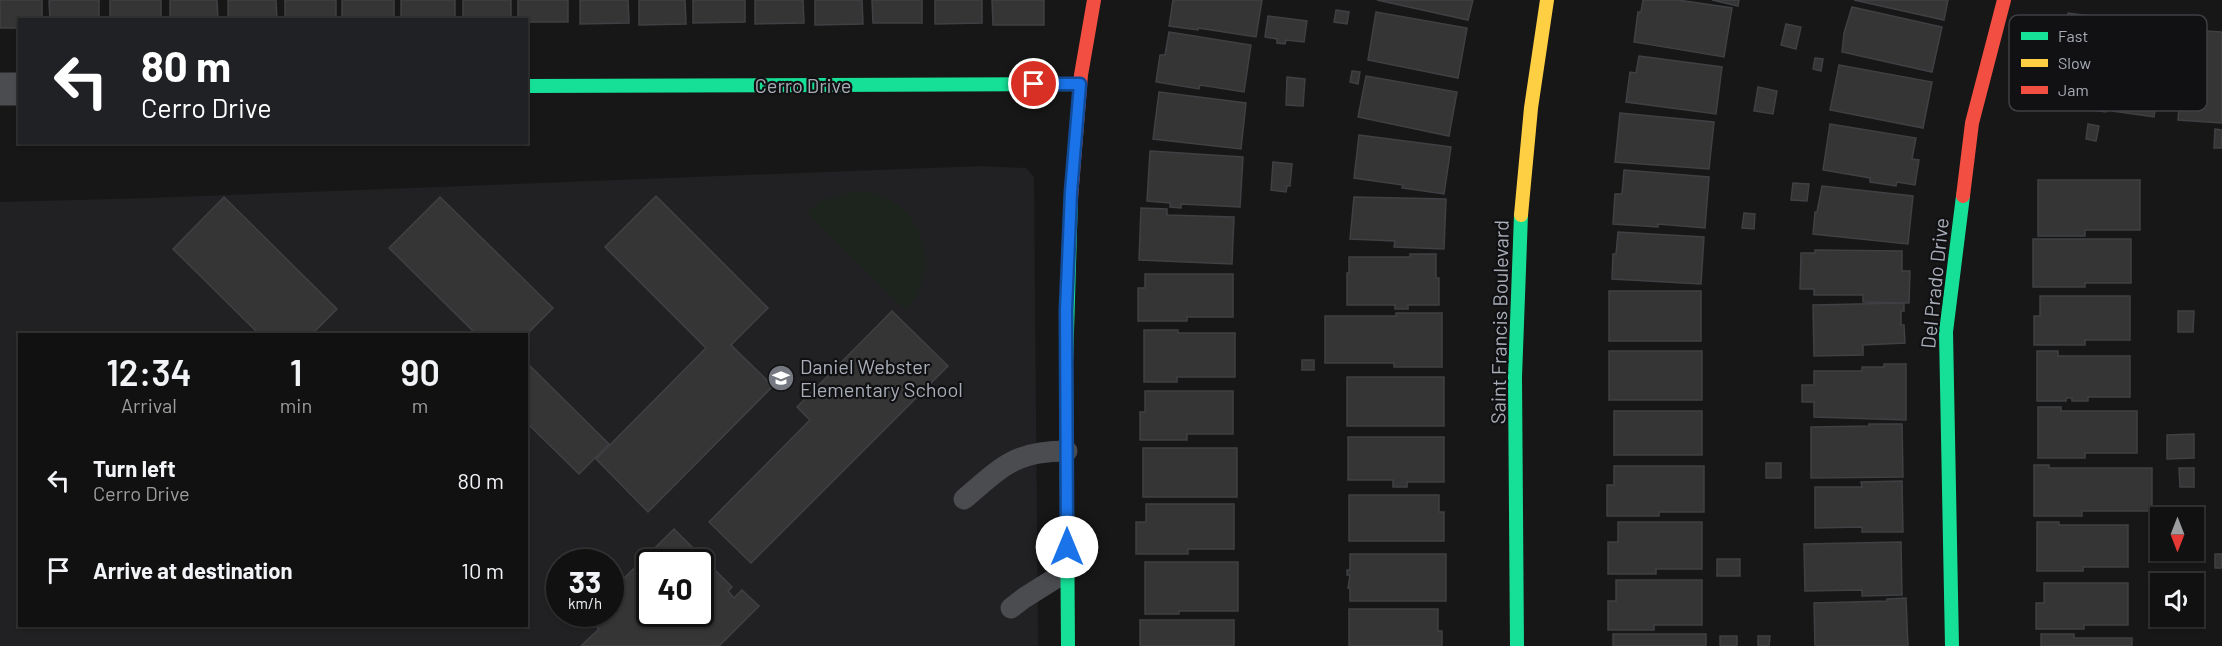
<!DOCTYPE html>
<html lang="en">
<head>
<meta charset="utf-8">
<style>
	:root { --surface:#111; --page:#1e1f1f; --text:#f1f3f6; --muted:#9c9d9f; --line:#303131 }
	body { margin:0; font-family:Barlow,sans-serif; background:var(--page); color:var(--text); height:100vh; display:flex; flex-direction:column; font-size:22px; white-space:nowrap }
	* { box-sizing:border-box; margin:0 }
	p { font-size:20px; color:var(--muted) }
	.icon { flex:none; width:33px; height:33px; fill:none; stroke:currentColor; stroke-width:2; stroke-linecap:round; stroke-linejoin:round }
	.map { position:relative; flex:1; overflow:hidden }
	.details { position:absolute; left:18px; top:333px; width:510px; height:294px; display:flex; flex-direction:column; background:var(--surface); border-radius:0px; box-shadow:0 2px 4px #0004,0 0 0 2px var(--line) }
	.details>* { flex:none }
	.hud { position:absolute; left:18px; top:18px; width:510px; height:126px; border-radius:0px; box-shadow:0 2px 4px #0004,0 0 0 2px var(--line); background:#202124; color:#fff; overflow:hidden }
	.needle { width:39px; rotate:180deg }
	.buttons { position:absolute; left:2150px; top:507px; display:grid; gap:12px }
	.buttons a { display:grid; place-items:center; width:54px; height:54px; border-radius:0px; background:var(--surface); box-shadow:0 2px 4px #0004,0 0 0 2px var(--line); font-size:30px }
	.speed { position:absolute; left:546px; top:549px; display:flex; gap:12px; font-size:30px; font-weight:700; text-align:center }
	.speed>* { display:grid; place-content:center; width:78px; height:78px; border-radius:50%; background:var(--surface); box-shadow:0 2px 4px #0004,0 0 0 2px var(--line); line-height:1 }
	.speed small { font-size:15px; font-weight:400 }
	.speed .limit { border:3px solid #111; border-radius:9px; background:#fff; color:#111 }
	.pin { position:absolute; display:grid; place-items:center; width:51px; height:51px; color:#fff; margin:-26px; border:3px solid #fff; border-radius:50%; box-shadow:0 2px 6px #0007 }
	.me { position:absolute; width:66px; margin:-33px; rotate:0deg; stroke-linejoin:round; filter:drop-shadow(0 0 4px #0008) }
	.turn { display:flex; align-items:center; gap:21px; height:126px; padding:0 24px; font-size:27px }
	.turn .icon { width:78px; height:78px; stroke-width:2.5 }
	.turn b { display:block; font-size:42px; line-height:51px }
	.eta { display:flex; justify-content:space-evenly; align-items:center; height:102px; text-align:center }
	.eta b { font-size:36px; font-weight:600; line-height:42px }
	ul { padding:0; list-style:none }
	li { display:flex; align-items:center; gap:18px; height:90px; padding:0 24px }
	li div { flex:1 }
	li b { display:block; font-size:22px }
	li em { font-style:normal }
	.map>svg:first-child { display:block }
	.built { fill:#212123; fill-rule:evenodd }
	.green { fill:#1d241e }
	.building { fill:#353536; stroke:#3f4043; stroke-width:1.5; fill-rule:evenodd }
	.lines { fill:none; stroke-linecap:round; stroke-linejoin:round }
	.lane { stroke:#4b4c50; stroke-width:21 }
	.street { stroke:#4b4c50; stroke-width:33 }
	.fast { stroke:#16e098; stroke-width:14 }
	.slow { stroke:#ffcf43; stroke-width:14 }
	.jam { stroke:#f24e42; stroke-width:14 }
	.route-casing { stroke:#114b97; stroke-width:15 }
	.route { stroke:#1a73e8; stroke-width:10 }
	.labels { text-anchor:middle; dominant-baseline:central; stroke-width:4.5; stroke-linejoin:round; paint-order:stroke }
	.street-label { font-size:20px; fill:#a8adb8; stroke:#111113 }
	.poi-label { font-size:20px; fill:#a8adb8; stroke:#111113; text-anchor:start }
	.key { fill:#111113; stroke:#3e4045; stroke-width:1.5 }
	.key-label { font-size:16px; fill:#a8adb8 }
</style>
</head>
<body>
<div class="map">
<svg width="2222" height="646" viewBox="0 0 2222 646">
	<rect width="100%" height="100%" fill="#171717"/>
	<!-- built -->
	<path class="built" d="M 982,166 L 1026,168 L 1034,177 L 1038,646 L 0,646 L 0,202 L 149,198 ZM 20,334 L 526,334 L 526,626 L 20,626 ZM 560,562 L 610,562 L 610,614 L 560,614 ZM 650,562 L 700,562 L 700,614 L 650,614 Z"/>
	<!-- green -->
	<path class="green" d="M 852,192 C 862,192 874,192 884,197 C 929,217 938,274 906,310 L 807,213 L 820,201 Z"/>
	<!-- building -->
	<g class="building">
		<polygon points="0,0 42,0 42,20 20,20 20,28 0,28"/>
		<polygon points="52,0 99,0 99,20 50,20 49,1"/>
		<rect x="110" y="0" width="51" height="20"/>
		<polygon points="170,0 217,0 218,20 170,20"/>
		<polygon points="228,0 276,0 277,20 228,20"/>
		<rect x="285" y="0" width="51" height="20"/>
		<rect x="342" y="0" width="52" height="20"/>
		<rect x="401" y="0" width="54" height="20"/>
		<rect x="463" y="0" width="48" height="20"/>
		<polygon points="518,0 568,0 568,22 526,22 526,20 518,20"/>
		<polygon points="580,0 628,0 629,23 580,24"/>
		<polygon points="639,0 685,0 686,24 639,25"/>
		<polygon points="693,0 745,0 745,22 693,23"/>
		<polygon points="755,0 803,0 804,23 755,24"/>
		<polygon points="815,0 862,0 863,24 815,25"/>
		<polygon points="872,0 922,0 922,23 873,23"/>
		<polygon points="935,0 982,0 982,23 935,24"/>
		<polygon points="992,0 1044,0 1044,25 993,25"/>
		<polygon points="1173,0 1262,0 1256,37 1198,28 1198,30 1169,26"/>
		<polygon points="1377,0 1473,0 1468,20"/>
		<polygon points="1643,0 1678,0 1732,8 1724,57 1634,42 1638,12 1641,12"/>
		<polygon points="1712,0 1739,0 1738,6"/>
		<polygon points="1854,0 1948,0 1944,20"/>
		<polygon points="1852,7 1942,27 1932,72 1842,52 1844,33"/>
		<polygon points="1336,10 1349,12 1347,24 1334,22"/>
		<polygon points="1376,12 1467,28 1458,78 1368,60"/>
		<polygon points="2068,13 2118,20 2106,112 2055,105 2062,57 2059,56 2063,25 2066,26"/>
		<polygon points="1268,16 1307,21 1304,42 1286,40 1285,44 1277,43 1277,39 1265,37"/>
		<polygon points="2124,17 2173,25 2166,74 2161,73 2154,117 2113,111 2120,67 2117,66"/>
		<polygon points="1786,24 1801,27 1796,49 1781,45"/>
		<polygon points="2185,27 2205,28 2205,31 2222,32 2222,123 2178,120"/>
		<polygon points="1169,32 1251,45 1244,92 1200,85 1199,89 1156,82 1160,55 1165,55"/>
		<polygon points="1639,56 1722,67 1716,114 1626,102 1630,72 1636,73"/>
		<polygon points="1815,58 1823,59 1821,71 1813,69"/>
		<polygon points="1839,65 1932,82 1923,128 1830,110"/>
		<polygon points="1352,71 1360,72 1358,84 1350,82"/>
		<polygon points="1366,76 1457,92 1449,136 1358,117"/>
		<polygon points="1287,77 1305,79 1303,106 1286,105"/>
		<polygon points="1758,87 1777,91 1773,114 1754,111"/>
		<polygon points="1159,92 1246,103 1241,149 1153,139"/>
		<polygon points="1620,113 1714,122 1709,169 1615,162"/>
		<polygon points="1830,124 1916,138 1912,159 1919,160 1915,185 1897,182 1896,186 1870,182 1870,178 1823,170"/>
		<polygon points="2088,124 2099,126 2096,141 2086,139"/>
		<polygon points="2215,129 2222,130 2222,148 2214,148"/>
		<polygon points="1359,135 1451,147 1444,194 1402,188 1403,185 1354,178"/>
		<polygon points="1150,151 1243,157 1240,207 1181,204 1181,208 1170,207 1170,203 1147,201"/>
		<polygon points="1273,162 1292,164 1290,186 1287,186 1286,192 1271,190"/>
		<polygon points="1624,170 1709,177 1705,228 1658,224 1658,227 1613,224 1615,194 1622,194"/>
		<polygon points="2038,180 2140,180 2140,230 2085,230 2085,236 2038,236"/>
		<polygon points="1793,183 1809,184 1807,201 1791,200"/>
		<polygon points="1822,186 1913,196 1908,244 1813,234 1815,212 1817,212"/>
		<polygon points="656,196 768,308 731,345 773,386 648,512 596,459 706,348 605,247"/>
		<polygon points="224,197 337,309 312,334 259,334 173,249"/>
		<polygon points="440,197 553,308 526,335 476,334 389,248"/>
		<polygon points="1354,197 1446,199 1444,249 1394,247 1395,241 1350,239"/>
		<polygon points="1141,208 1167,209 1167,215 1234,217 1232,264 1139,260"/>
		<polygon points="1744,213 1755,214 1754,229 1742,228"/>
		<polygon points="1618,232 1704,237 1701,284 1612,279 1613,254 1616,254"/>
		<polygon points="2033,239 2131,239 2131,283 2085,283 2085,287 2033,287"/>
		<polygon points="1815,250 1902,251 1902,271 1910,271 1909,303 1863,302 1863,295 1814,295 1814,289 1800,289 1801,253 1815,253"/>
		<polygon points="1410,254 1436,254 1436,278 1439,278 1439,305 1408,305 1408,309 1395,309 1395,305 1347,305 1347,273 1349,273 1349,257 1410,257"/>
		<polygon points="1145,274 1233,274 1233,317 1187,317 1187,321 1138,321 1138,288 1145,288"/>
		<rect x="1609" y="291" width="92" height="50"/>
		<polygon points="2040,296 2130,296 2130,340 2085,340 2085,345 2034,345 2034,316 2040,316"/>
		<polygon points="1904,303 1904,311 1901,311 1901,325 1904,325 1905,343 1863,345 1863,355 1814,356 1813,305"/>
		<polygon points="892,311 948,366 751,563 709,522 810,420 797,407"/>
		<polygon points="2178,311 2194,311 2193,332 2178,332"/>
		<polygon points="1396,313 1442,313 1442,367 1394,367 1394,363 1325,363 1325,316 1396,316"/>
		<polygon points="1144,330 1178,330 1178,333 1235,333 1235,377 1177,377 1177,382 1144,382"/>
		<rect x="1609" y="351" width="93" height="49"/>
		<polygon points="2037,351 2058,351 2058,356 2130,356 2130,397 2088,397 2088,401 2072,401 2072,398 2066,398 2066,401 2037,401"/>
		<rect x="1302" y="360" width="12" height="10"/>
		<polygon points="526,362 609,444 579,474 526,422"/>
		<polygon points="1884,364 1906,364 1906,420 1814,417 1814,402 1802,402 1802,385 1814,385 1814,371 1862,371 1862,367 1884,367"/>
		<rect x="1347" y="377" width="97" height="49"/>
		<polygon points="1145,391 1233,391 1233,434 1187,434 1187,440 1140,440 1140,412 1145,412"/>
		<polygon points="2038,407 2061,407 2061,411 2137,411 2137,453 2085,453 2085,458 2038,458"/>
		<rect x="1614" y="411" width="88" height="44"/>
		<polygon points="1869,424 1902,424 1903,477 1811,478 1811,427 1869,426"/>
		<polygon points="2194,434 2194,458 2167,459 2167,435"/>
		<polygon points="1348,437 1444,437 1444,482 1407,482 1407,487 1393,487 1393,480 1348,480"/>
		<rect x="1143" y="448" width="94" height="49"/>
		<rect x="1766" y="463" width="15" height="15"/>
		<polygon points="2034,465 2049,465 2049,468 2152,468 2152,511 2082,511 2082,516 2034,516"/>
		<polygon points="1614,466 1704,466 1704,512 1659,512 1659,516 1607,516 1607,485 1614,485"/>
		<polygon points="2179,468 2194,468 2194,487 2180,487"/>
		<polygon points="1902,481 1903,532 1862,532 1862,527 1815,528 1815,487 1862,487 1861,482"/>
		<polygon points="1349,495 1439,495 1439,512 1444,512 1444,541 1349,541"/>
		<polygon points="1146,504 1234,504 1234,549 1188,549 1188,554 1136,554 1136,522 1146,522"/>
		<polygon points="1618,522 1702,522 1702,569 1656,569 1656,574 1608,574 1608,542 1618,542"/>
		<polygon points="2037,522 2059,522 2059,525 2128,525 2128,567 2083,567 2083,571 2037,571"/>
		<path d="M 674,529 L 732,587 L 728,591 L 734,598 L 742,590 L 759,606 L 719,646 L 581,646 L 599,629 L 586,616 L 589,614 L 610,614 L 610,592 ZM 650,562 L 700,562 L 700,614 L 650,614 Z"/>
		<polygon points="1901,542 1902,595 1862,596 1862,590 1805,591 1804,544"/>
		<polygon points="1350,554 1446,554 1446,601 1350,601 1350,588 1348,588 1350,575 1347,575 1347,570 1350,570"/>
		<rect x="2215" y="554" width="7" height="14"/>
		<rect x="1717" y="559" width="23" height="17"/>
		<polygon points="1145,562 1238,562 1238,611 1179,611 1179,614 1145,614"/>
		<polygon points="1616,580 1702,580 1702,625 1654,625 1654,630 1608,630 1608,601 1616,601"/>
		<polygon points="2044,583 2128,583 2128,625 2084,625 2084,629 2036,629 2036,603 2044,603"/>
		<polygon points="1906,598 1908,646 1815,646 1814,603 1887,601 1887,599"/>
		<polygon points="1349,609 1438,609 1438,631 1442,631 1442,646 1349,646"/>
		<rect x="1140" y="620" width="94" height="26"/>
		<rect x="1613" y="634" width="93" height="12"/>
		<polygon points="2041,634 2074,634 2074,638 2132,638 2132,646 2041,646"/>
		<rect x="1720" y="636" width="17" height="10"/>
		<polygon points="1758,636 1770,636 1769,646 1758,646"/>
	</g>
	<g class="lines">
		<!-- lane -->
		<g class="lane">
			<path d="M 964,499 C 1002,467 1014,451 1067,451"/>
			<polyline points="1011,608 1024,598 1067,571"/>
		</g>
		<!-- street -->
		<polyline class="street" points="0,89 20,89"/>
		<!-- fast -->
		<g class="fast">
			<polyline points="526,86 1080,84"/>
			<polyline points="1068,646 1066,365 1071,198"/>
			<polyline points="1517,646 1515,377 1521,215"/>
			<polyline points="1952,646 1946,332 1963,196"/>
		</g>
		<!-- slow -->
		<polyline class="slow" points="1521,215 1531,108 1547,0"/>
		<!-- jam -->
		<g class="jam">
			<polyline points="1963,196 1972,123 2004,0"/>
			<polyline points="1071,198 1081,75 1094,0"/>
		</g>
	</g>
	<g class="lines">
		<defs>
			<polyline id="route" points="1034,84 1080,84 1071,192 1066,310 1067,547"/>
		</defs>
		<!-- route casing -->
		<use href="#route" class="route-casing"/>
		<!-- route -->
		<use href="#route" class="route"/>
	</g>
	<!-- icons -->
	<defs>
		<symbol id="school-disc" viewBox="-11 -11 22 22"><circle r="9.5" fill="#757880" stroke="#111113"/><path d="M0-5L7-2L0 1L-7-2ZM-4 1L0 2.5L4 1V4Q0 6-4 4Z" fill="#fff"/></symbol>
	</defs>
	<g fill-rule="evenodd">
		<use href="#school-disc" x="766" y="363" width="30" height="30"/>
	</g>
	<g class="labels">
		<!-- street labels -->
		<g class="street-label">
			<text x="803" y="85">Cerro Drive</text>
			<text transform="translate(1934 283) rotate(-84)">Del Prado Drive</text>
			<text transform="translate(1499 322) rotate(-89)">Saint Francis Boulevard</text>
		</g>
		<!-- poi labels -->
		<g class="poi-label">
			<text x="800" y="366">Daniel Webster<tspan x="800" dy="23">Elementary School</tspan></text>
		</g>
	</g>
	<!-- legend -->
	<rect x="2009" y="15" width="198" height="96" rx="9" class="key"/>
	<rect x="2021" y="32" width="27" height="8" fill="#16e098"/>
	<rect x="2021" y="59" width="27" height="8" fill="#ffcf43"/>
	<rect x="2021" y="86" width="27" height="8" fill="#f24e42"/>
	<g class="key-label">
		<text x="2058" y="42">Fast</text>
		<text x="2058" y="69">Slow</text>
		<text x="2058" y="96">Jam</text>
	</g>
</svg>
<div class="buttons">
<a><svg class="needle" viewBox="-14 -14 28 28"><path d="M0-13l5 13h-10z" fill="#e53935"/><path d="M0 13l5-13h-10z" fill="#9c9d9f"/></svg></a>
<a><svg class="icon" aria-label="sound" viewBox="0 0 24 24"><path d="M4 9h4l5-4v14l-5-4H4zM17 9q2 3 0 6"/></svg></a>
</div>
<div class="speed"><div>33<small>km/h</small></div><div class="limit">40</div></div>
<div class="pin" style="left:1034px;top:84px;background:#d93025"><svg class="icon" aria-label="arrive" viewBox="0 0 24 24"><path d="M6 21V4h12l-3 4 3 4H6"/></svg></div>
<svg class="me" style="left:1067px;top:547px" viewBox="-20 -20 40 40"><circle r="19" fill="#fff"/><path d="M0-13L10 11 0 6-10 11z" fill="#1a73e8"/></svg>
<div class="hud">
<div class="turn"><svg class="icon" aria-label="left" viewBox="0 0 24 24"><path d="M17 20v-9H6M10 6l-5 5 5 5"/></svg><div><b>80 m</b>Cerro Drive</div></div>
</div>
<section class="details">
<div class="eta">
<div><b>12:34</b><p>Arrival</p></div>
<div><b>1</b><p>min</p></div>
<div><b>90</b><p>m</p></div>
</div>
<ul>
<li><svg class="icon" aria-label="left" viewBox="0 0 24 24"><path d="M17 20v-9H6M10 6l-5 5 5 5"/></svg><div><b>Turn left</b><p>Cerro Drive</p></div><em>80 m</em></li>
<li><svg class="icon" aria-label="arrive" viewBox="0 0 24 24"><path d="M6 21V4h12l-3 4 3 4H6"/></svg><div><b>Arrive at destination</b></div><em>10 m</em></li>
</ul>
</section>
</div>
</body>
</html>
